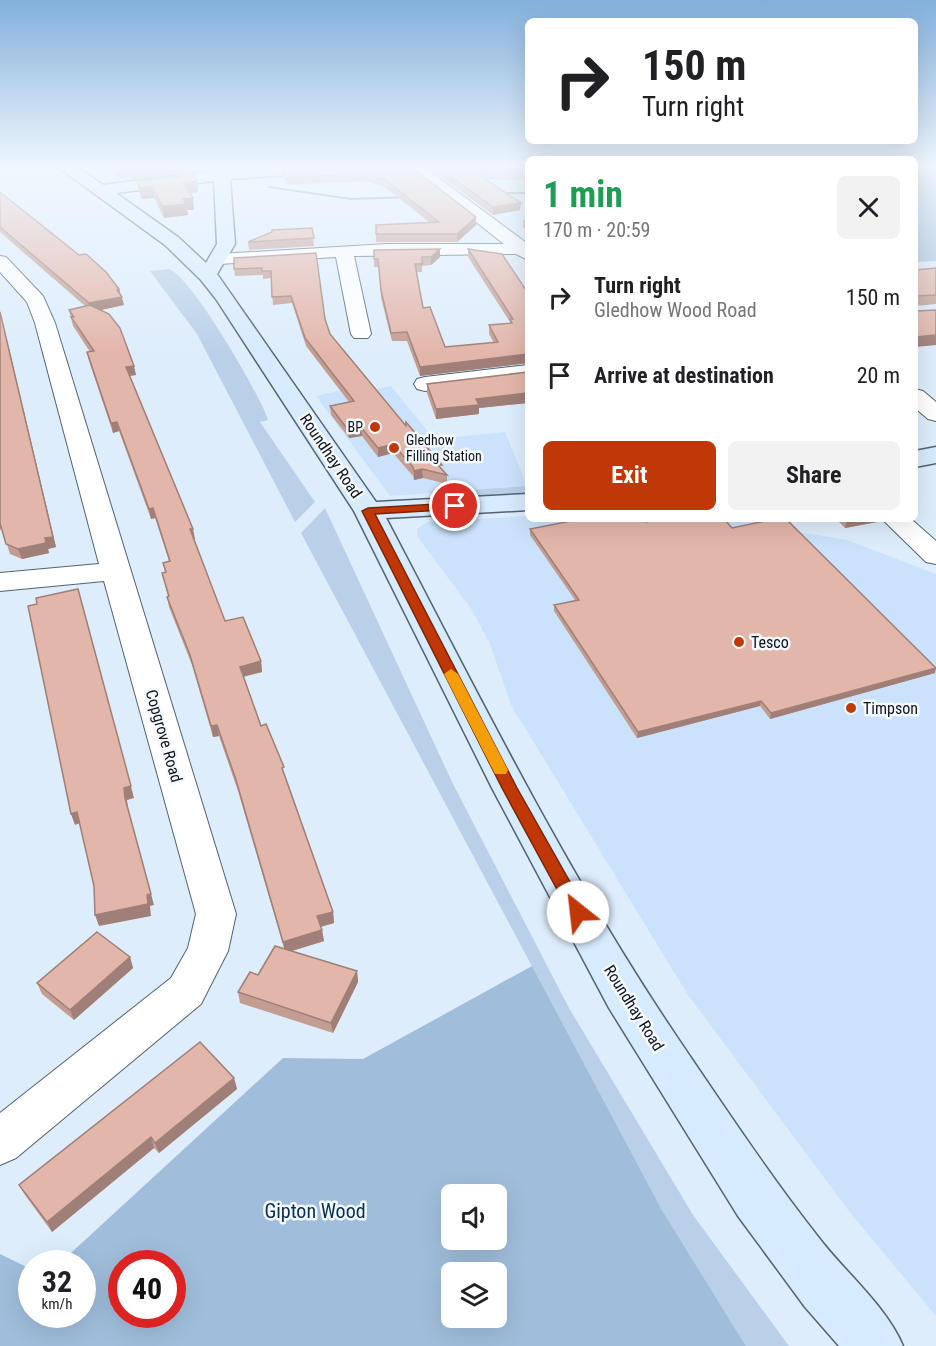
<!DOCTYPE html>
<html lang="en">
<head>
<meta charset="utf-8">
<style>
	:root { --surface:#fff; --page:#f2f2f2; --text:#202124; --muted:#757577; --accent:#c03807 }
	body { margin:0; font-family:"Roboto Condensed",sans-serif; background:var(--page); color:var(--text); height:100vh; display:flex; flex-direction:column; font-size:22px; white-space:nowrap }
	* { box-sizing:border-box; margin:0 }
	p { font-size:20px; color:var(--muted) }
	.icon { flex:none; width:33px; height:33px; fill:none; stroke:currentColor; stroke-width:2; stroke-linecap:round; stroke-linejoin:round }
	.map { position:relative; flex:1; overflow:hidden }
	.panel { position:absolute; left:525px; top:156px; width:393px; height:366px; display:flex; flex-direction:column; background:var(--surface); border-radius:9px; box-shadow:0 6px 24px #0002 }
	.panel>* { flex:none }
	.guide { position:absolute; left:525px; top:18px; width:393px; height:126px; border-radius:9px; box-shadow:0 6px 24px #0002; background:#fff; color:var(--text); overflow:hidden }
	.fabs { position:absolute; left:441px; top:1184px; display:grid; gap:12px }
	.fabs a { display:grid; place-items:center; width:66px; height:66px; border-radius:9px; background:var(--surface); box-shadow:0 6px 24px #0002; font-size:30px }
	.speed { position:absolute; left:18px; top:1250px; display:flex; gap:12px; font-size:30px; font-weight:700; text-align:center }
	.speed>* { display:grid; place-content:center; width:78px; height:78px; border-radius:50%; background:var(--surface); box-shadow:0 6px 24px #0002; line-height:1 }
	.speed small { font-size:15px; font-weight:400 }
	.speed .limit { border:9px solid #d22; background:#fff; color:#111 }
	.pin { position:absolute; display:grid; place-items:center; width:51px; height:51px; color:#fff; margin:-26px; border:3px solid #fff; border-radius:50%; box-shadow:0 2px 6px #0007 }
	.me { position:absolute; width:66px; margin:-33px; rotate:331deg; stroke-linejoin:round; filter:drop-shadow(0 0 4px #0008) }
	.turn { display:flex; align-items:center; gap:21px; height:126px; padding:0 18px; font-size:27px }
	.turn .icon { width:78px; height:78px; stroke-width:2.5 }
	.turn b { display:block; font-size:42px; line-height:51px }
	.round { display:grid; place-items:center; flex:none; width:63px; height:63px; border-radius:9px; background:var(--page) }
	.overview { display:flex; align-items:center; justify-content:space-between; height:102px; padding:0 18px }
	h1 { font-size:36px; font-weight:700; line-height:45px; color:#1e9e55 }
	.button { display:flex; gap:12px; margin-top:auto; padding:12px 18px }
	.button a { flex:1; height:69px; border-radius:9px; background:var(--accent); color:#fff; font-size:24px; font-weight:700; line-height:69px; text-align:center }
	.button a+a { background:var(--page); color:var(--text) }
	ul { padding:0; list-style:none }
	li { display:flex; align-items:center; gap:18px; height:78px; padding:0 18px }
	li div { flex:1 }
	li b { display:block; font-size:22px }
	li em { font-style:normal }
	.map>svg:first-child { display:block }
	.built { fill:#cae2fb }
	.green { fill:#b9d0e8 }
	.forest { fill:#a0bedc; fill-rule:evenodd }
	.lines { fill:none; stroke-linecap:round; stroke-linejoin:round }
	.stream { fill:#677e94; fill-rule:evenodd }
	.street-casing { stroke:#536373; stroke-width:2 }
	.secondary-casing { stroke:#536373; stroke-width:3 }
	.street { fill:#fff; fill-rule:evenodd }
	.secondary { fill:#d7ebfe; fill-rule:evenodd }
	.wall { fill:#c39d92 }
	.shaded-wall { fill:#9f7f77 }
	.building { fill:#e3b6aa; stroke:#9f7f77; stroke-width:1.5 }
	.route { fill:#c03807; stroke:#7d2405; stroke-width:1.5 }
	.slow { fill:#f59e0b }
	.poi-dot { fill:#c03807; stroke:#f5f9fd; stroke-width:2 }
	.labels { text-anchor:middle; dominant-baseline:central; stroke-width:5; stroke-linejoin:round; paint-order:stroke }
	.far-poi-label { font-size:14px; fill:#0d141a; stroke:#f5f9fd; text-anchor:end }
	.street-label { font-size:16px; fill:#0d141a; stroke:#f5f9fd }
	.poi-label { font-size:16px; fill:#0d141a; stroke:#f5f9fd; text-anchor:start }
	.near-park-label { font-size:20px; fill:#002e55; stroke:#f5f9fd }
</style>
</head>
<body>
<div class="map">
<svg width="936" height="1346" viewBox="0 0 936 1346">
	<rect width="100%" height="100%" fill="#deedfc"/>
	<!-- built -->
	<g class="built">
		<polygon points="90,167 208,167 211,169 121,181 109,179"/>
		<polygon points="391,386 434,439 505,432 527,486 390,496 316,396 347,389 359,392"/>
		<polygon points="528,516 528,519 779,519 791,531 847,540 936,574 936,1316 849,1211 688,995 511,705 490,644 472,610 417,536 417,529 427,522"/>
	</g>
	<!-- green -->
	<g class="green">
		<path d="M 169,269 C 191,276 261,396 268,420 L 260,422 L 315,502 L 295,522 L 197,334 L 150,271 Z"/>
		<polygon points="527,486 528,494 463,498 457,491"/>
		<polygon points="325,508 453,784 569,1008 693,1215 789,1346 746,1346 662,1210 301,533"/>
	</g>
	<!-- forest -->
	<g class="forest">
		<polygon points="915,167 936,167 936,261 915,262"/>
		<path d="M 532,966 L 662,1210 L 746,1346 L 0,1346 L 0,1254 L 31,1269 L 32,1314 L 82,1314 L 82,1263 L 60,1263 L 283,1058 L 363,1059 ZM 452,1194 L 496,1194 L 496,1239 L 452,1239 ZM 122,1263 L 172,1263 L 172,1314 L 122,1314 ZM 452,1272 L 496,1272 L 496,1317 L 452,1317 Z"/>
	</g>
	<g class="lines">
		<!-- stream -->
		<g class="stream">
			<polygon points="268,186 351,198 409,196 411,197 409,198 351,200 269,188"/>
			<polygon points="495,192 528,192 528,194 494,194"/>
		</g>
		<defs>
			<g id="street">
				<polygon points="406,167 424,167 528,244 528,260 516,254 354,256 371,334 368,338 354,338 351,334 336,257 219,264 210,259 219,254 387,244 504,244"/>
				<polygon points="0,256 6,257 43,296 55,323 236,914 228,951 201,1004 16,1158 0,1165 0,1113 171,978 188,948 196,914 104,581 0,591 0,573 99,564 35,323 27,302 0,272"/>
				<polygon points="528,365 528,379 425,391 417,389 414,384 417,379 425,377"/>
				<polygon points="915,389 923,391 936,402 936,421 928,419 915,408"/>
				<polygon points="882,519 911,519 936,541 936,564 926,562"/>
			</g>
			<g id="secondary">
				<path d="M 58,167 L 77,167 L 103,185 L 213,171 L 213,167 L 229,167 L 229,170 L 341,167 L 333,172 L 230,179 L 235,244 L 217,274 L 376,502 L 528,494 L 528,510 L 386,518 C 478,693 566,873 677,1037 C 723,1105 768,1173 819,1238 C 845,1272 887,1307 903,1346 L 839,1346 L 805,1307 L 738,1216 L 609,1008 L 492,788 L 354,511 L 216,299 L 201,280 L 165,245 ZM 214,181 L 217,244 L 206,263 L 178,237 L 116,193 Z"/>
				<polygon points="936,447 936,463 915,467 915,451"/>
			</g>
		</defs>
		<!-- street casing -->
		<use href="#street" class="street-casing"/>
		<!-- secondary casing -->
		<use href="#secondary" class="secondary-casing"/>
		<!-- street -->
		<use href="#street" class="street"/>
		<!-- secondary -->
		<use href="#secondary" class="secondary"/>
	</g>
	<!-- wall -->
	<g class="wall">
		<polygon points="106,167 185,167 186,172 132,179 131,176 120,178"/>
		<polygon points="411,167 476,225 457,242 376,242 376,234 429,222 385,187 365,181 286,185 283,170"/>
		<polygon points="428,167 528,167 528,180 486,179 521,203 520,210 493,215"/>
		<polygon points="137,181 198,192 190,193 194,210 187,210 188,215 164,218 154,198 142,199 139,192"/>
		<polygon points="0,192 119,289 124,305 100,310 136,375 129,376 195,539 194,539 225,621 261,661 262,672 243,677 261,726 286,778 333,912 334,923 321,927 324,941 292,951 357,971 358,982 333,1033 240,1003 238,992 258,975 284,948 238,791 219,736 213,737 192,665 169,607 167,597 168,597 162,573 165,572 163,563 169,561 155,518 151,519 119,431 113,433 89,361 87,352 90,352 73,326 69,310 85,306 0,232"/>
		<polygon points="523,220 528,221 528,231 523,227"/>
		<polygon points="312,228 314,246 249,250 248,242"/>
		<polygon points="468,249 528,293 528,363 420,376 407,341 392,341 381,298 379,267 374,267 374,259 440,257 431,265 422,266 422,272 416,272 423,308 445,347 494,343 489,334 489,325 510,324 510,322 468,257"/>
		<polygon points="316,253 325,319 330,334 447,475 447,484 423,478 414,480 413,476 393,453 378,457 362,436 349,438 331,415 330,406 349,402 306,346 292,303 273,305 271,278 263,279 263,275 235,276 234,269"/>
		<polygon points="936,268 936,304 916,306 915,270"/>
		<polygon points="0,311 56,547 48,549 49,553 22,559 10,554 2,529 0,530"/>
		<polygon points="528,372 528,403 479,408 479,414 436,419 427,393 427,384"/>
		<polygon points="836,519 877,519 877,522 845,528"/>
		<polygon points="646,522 732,528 935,673 770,719 760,706 637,738 554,611 554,605 575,600 530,535 530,529"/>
		<polygon points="130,957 133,968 74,1020 42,994 37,983"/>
		<polygon points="234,1078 237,1089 159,1153 154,1148 52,1232 25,1195 19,1185"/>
	</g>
	<!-- shaded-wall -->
	<g class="shaded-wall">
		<polygon points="168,167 185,167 186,172 132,179 131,171"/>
		<polygon points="129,168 131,176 120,178 118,170"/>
		<polygon points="197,181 198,192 185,194 183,183"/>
		<polygon points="152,186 154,198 142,199 140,188"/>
		<polygon points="193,198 194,210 187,210 188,215 164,218 162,206 183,199"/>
		<polygon points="521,203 520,210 493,215 493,207"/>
		<polygon points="476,217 476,225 457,242 457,234"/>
		<polygon points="440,249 440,257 431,265 431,257"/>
		<polygon points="119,289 124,305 91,312 89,303"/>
		<polygon points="0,311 56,547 48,549 49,553 22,559 18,549"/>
		<polygon points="936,335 936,345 915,347 915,337"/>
		<polygon points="528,354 528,363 420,376 420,367"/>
		<polygon points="134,366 136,375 128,376 126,367"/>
		<polygon points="528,393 528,403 479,408 479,414 436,419 436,409 476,399"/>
		<polygon points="117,422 119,431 113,433 111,423"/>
		<polygon points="361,427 362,436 349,438 348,430"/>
		<polygon points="393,444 393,453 378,457 378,448"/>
		<polygon points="422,469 423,478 414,480 414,471"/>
		<polygon points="153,508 155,518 151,519 149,509"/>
		<polygon points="847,519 877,519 877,522 845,528"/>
		<polygon points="190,529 193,529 195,539 192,540"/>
		<polygon points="78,589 134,798 127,800 128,809 154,905 150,906 151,916 99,926 95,915 125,798"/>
		<polygon points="261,661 262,672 241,677 240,667"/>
		<polygon points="936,668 935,673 770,719 771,713"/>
		<polygon points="761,701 760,706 637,738 638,732"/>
		<polygon points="217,725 219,736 213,737 211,726"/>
		<polygon points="77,812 80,823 75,825 71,814"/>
		<polygon points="333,912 334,923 319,927 317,916"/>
		<polygon points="322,930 324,941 285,953 283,942"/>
		<polygon points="130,957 133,968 74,1020 70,1010"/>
		<polygon points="357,971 358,982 333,1033 331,1023"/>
		<polygon points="234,1078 237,1089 159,1153 155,1143"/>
		<polygon points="151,1137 154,1148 52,1232 47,1222"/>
	</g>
	<!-- building -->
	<g class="building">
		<polygon points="114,167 168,167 131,171 129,168 118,170"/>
		<polygon points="331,167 411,167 476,217 457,234 376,234 376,225 439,222 385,180 365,173 285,178 283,170"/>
		<polygon points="438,167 528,167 528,172 475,172 521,203 493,207"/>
		<polygon points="193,175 197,181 183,183 193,198 183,199 186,204 162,206 152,186 140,188 137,181"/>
		<polygon points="0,192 79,255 86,254 106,272 119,289 117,290 122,297 89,303 0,227"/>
		<polygon points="312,228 314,238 248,242 272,232 272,230"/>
		<polygon points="440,249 431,257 422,257 422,264 415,264 423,308 430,307 445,347 498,342 489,325 512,323 510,319 513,319 468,249 502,254 528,293 528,354 420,367 407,332 391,333 381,290 378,259 374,259 374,250"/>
		<polygon points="316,253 325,319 330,334 406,426 406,422 442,465 438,465 447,475 422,469 414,471 413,467 393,444 378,448 361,427 348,430 330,406 354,401 305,338 291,296 272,297 271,271 262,271 262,268 234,269 234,258"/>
		<polygon points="936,268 936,295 916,296 916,311 936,310 936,335 915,337 915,270"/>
		<polygon points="90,305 109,314 120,328 134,366 126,367 193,529 190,529 225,621 243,617 261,661 240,667 261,726 266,724 284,767 282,768 333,912 317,916 322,930 283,942 236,780 217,725 211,726 190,655 167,597 169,596 162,573 166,572 163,563 170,561 153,508 149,509 117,422 111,423 87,352 94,351 71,317 74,317 69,310"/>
		<polygon points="0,312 53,537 45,538 46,543 18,549 6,544 0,523"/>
		<polygon points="528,372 528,393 476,399 479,405 436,409 427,384"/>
		<polygon points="581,519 644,519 646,522 660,519 724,519 732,528 774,519 786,519 936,668 771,713 761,701 638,732 554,605 579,600 530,529"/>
		<polygon points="78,589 131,786 124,788 125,798 151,894 147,895 148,904 95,915 94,886 77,812 71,814 28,606 37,604 36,598"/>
		<polygon points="97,932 130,957 70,1010 37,983"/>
		<polygon points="275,946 357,971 331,1023 238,992 250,972 258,975"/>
		<polygon points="200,1042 234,1078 155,1143 151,1137 47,1222 19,1185"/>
	</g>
	<!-- sky -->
	<linearGradient id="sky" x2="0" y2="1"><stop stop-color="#83b0dc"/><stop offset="0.47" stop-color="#f0f7fe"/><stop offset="1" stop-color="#f0f7fe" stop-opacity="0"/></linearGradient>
	<rect width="936" height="355" fill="url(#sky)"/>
	<!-- route -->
	<polygon class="route" points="455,503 459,504 459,509 375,514 517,788 587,912 584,917 572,917 502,788 362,511 368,508"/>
	<!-- slow -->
	<polygon class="slow" points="451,669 458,674 508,770 506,774 495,774 493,770 444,674"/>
	<!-- markers -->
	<g class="poi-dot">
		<circle cx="375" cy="427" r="6"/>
		<circle cx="394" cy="448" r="6"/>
		<circle cx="739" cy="642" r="6"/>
		<circle cx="851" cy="708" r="6"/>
	</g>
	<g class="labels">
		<!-- far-poi labels -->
		<g class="far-poi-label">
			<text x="363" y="427">BP</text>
			<text x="406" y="440" text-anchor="start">Gledhow<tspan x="406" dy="16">Filling Station</tspan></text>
		</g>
		<!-- street labels -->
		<g class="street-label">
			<text transform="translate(331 456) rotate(56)">Roundhay Road</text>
			<text transform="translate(164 736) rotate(74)">Copgrove Road</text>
			<text transform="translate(634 1008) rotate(58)">Roundhay Road</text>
		</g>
		<!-- poi labels -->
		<g class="poi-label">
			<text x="751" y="642">Tesco</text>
			<text x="863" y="708">Timpson</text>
		</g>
		<!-- near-park labels -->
		<g class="near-park-label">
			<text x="315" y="1211">Gipton Wood</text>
		</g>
	</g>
</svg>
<div class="fabs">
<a><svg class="icon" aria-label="sound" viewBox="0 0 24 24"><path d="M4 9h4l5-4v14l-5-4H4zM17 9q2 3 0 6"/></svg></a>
<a><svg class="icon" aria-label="layers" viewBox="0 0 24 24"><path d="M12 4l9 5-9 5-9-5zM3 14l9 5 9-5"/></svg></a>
</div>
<div class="speed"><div>32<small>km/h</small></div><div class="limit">40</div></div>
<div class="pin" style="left:455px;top:506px;background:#d93025"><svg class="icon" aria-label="arrive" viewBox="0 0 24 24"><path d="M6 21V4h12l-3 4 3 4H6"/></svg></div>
<svg class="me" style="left:578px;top:912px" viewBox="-20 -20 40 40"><circle r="19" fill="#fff"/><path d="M0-13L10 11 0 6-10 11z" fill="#c03807"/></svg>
<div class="guide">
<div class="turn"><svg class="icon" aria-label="right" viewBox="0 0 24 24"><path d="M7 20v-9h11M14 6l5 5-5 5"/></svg><div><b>150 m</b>Turn right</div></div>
</div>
<section class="panel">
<div class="overview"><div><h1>1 min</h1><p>170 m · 20:59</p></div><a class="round"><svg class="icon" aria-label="close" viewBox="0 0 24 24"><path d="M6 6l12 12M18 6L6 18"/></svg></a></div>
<ul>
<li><svg class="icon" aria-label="right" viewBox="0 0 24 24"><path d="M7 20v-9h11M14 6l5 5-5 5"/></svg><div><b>Turn right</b><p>Gledhow Wood Road</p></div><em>150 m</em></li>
<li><svg class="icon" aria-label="arrive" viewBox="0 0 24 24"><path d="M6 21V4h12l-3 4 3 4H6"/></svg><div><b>Arrive at destination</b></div><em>20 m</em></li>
</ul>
<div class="button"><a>Exit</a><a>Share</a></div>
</section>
</div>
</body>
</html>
